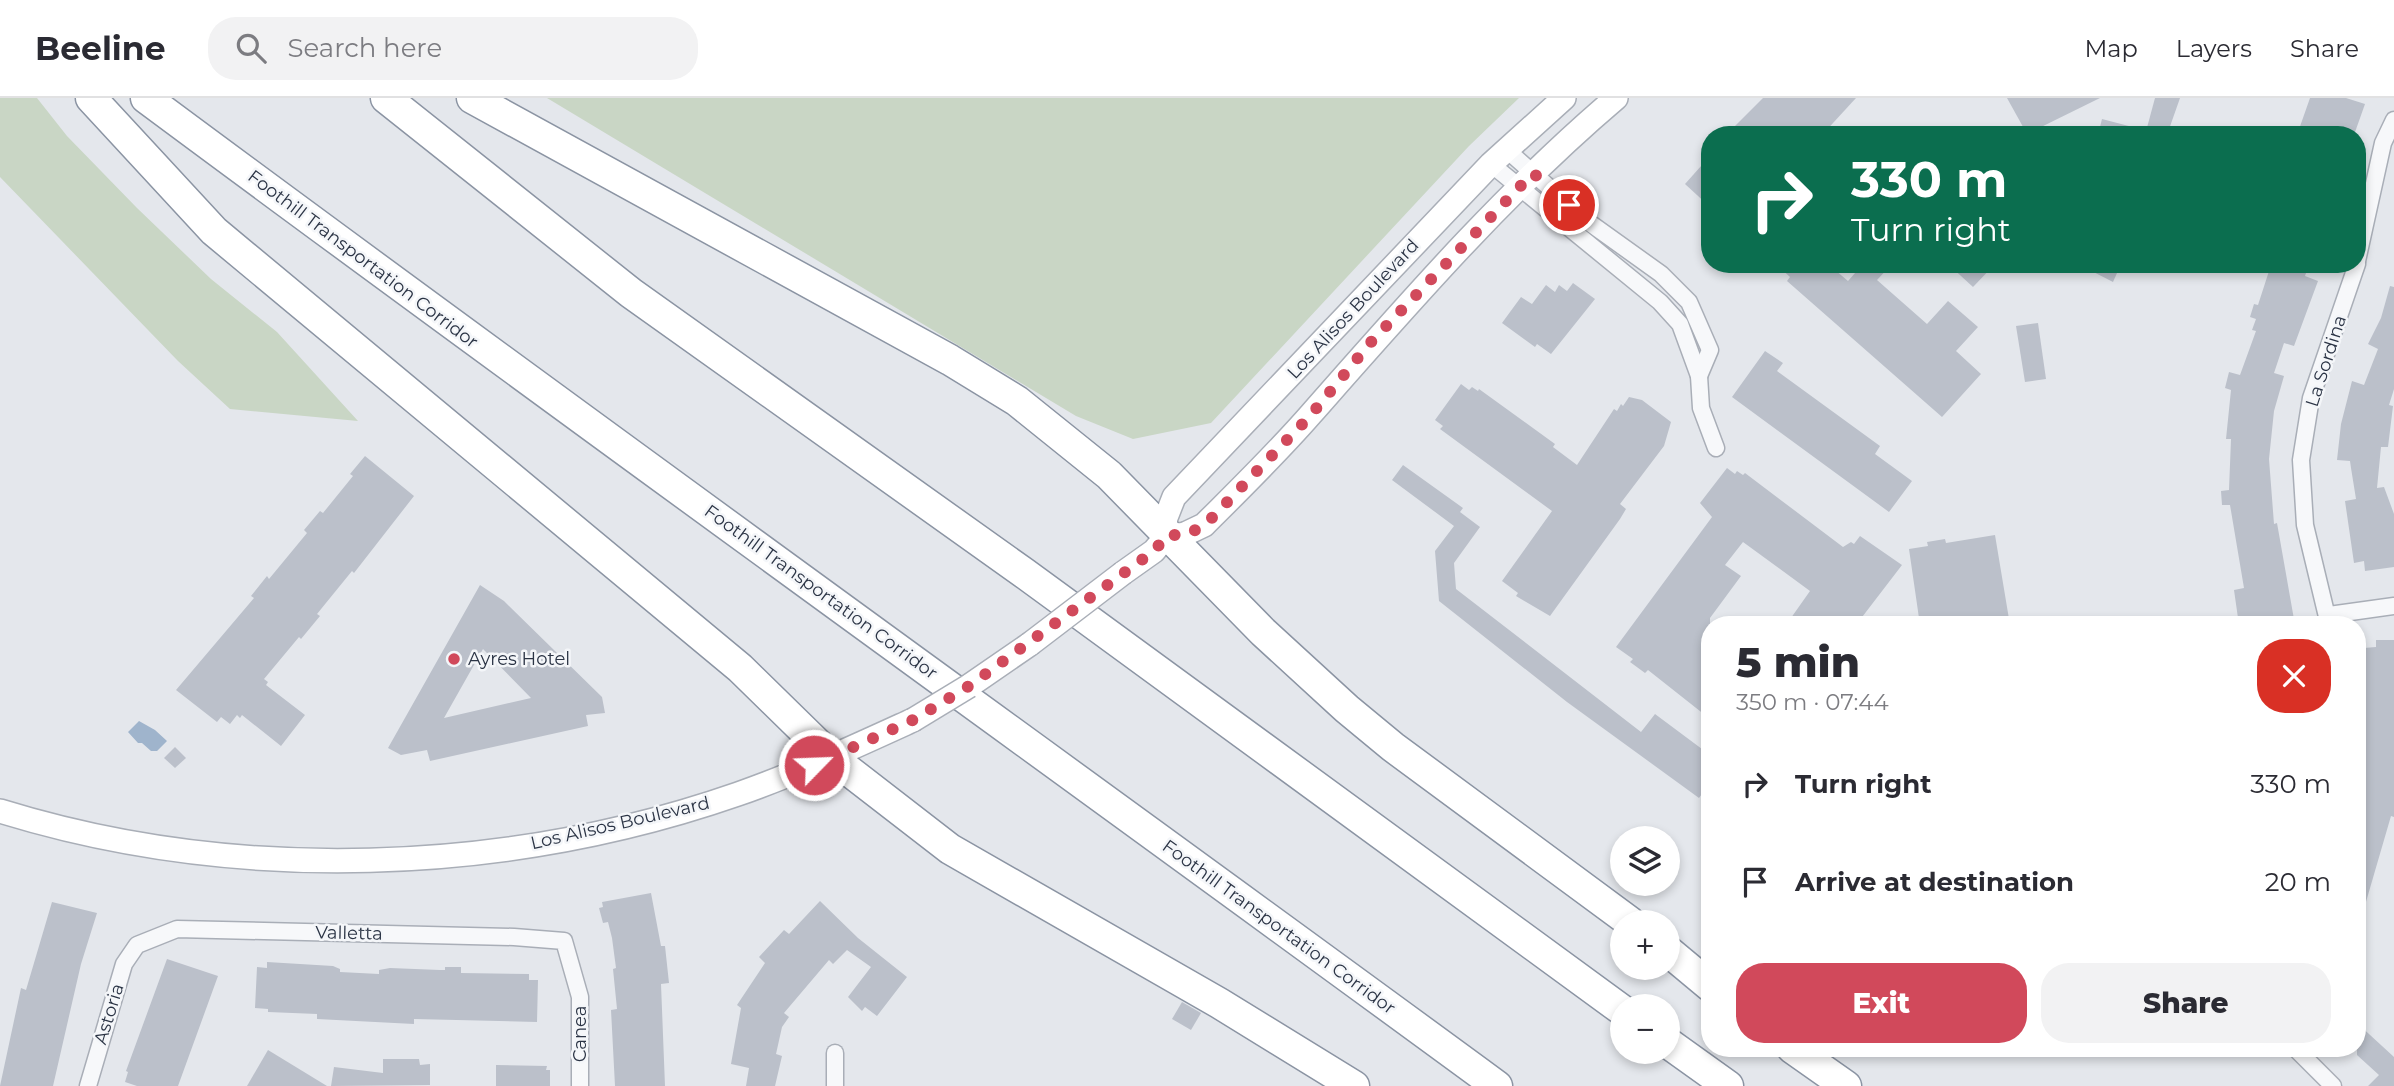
<!DOCTYPE html>
<html lang="en">
<head>
<meta charset="utf-8">
<style>
	:root { --surface:#fff; --page:#f2f2f3; --text:#2b2b33; --muted:#7c7c81; --line:#e1e1e2; --accent:#d1495b }
	body { margin:0; font-family:Montserrat,sans-serif; background:var(--page); color:var(--text); height:100vh; display:flex; flex-direction:column; font-size:26px; white-space:nowrap }
	* { box-sizing:border-box; margin:0 }
	p { font-size:23px; color:var(--muted) }
	.icon { flex:none; width:38px; height:38px; fill:none; stroke:currentColor; stroke-width:2; stroke-linecap:round; stroke-linejoin:round }
	.map { position:relative; flex:1; overflow:hidden }
	.panel { position:absolute; left:1701px; top:518px; width:665px; height:441px; display:flex; flex-direction:column; background:var(--surface); border-radius:28px; box-shadow:0 4px 10px #0003 }
	.panel>* { flex:none }
	.hud { position:absolute; left:1701px; top:28px; width:665px; height:147px; border-radius:28px; box-shadow:0 4px 10px #0003; background:#0b6e4f; color:#fff; overflow:hidden }
	.buttons { position:absolute; left:1610px; top:728px; display:grid; gap:14px }
	.buttons a { display:grid; place-items:center; width:70px; height:70px; border-radius:50%; background:var(--surface); box-shadow:0 4px 10px #0003; font-size:35px }
	.pin { position:absolute; display:grid; place-items:center; width:60px; height:60px; color:#fff; margin:-30px; border:4px solid #fff; border-radius:50%; box-shadow:0 2px 7px #0007 }
	.me { position:absolute; width:77px; margin:-38px; rotate:66deg; stroke-linejoin:round; filter:drop-shadow(0 0 5px #0008) }
	.turn { display:flex; align-items:center; gap:24px; height:147px; padding:0 35px; font-size:32px }
	.turn .icon { width:91px; height:91px; stroke-width:2.5 }
	.turn b { display:block; font-size:49px; line-height:60px }
	.round { display:grid; place-items:center; flex:none; width:74px; height:74px; border-radius:28px; background:var(--page) }
	.headline { display:flex; align-items:center; justify-content:space-between; height:119px; padding:0 35px }
	h1 { font-size:42px; font-weight:800; line-height:52px }
	.action { display:flex; gap:14px; margin-top:auto; padding:14px 35px }
	.action a { flex:1; height:80px; border-radius:28px; background:var(--accent); color:#fff; font-size:28px; font-weight:800; line-height:80px; text-align:center }
	.action a+a { background:var(--page); color:var(--text) }
	ul { padding:0; list-style:none }
	li { display:flex; align-items:center; gap:21px; height:98px; padding:0 35px }
	li div { flex:1 }
	li b { display:block; font-size:26px }
	li em { font-style:normal }
	header { display:flex; align-items:center; gap:42px; box-sizing:border-box; height:98px; padding:0 35px; background:var(--surface); border-bottom:2px solid var(--line) }
	header strong { font-size:33px }
	nav { display:flex; gap:38px; margin-inline-start:auto; font-size:24px }
	.search { width:490px; height:63px; background:var(--page); display:flex; align-items:center; gap:18px; box-sizing:border-box; padding:0 24px; border-radius:28px; color:var(--muted); font-size:26px }
	.map>svg:first-child { display:block }
	.green { fill:#c9d6c5 }
	.water { fill:#9fb4cc }
	.building { fill:#bbc0ca; fill-rule:evenodd }
	.lines { fill:none; stroke-linecap:round; stroke-linejoin:round }
	.street-casing { stroke:#a9aeb7; stroke-width:19 }
	.secondary-casing { stroke:#a9aeb7; stroke-width:26 }
	.highway-casing { stroke:#8b94a3; stroke-width:33 }
	.street { stroke:#f7f8fa; stroke-width:16 }
	.secondary { stroke:#fff; stroke-width:23 }
	.highway { stroke:#fff; stroke-width:30 }
	.secondary-bridge-casing { stroke:#a9aeb7; stroke-width:26; stroke-linecap:butt }
	.secondary-bridge { stroke:#fff; stroke-width:23 }
	.route { stroke:#d1495b; stroke-width:12; stroke-dasharray:0 21.6 }
	.poi-dot { fill:#d1495b; stroke:#f4f6f9; stroke-width:2.5 }
	.labels { text-anchor:middle; dominant-baseline:central; stroke-width:5; stroke-linejoin:round; paint-order:stroke }
	.street-label { font-size:18px; fill:#2b3445; stroke:#f4f6f9 }
	.poi-label { font-size:18px; fill:#2b3445; stroke:#f4f6f9; text-anchor:start }
</style>
</head>
<body>
<header>
<strong>Beeline</strong>
<div class="search"><svg class="icon" aria-label="search" viewBox="0 0 24 24"><circle cx="10" cy="10" r="6"/><path d="M15 15l6 6"/></svg>Search here</div>
<nav><a>Map</a><a>Layers</a><a>Share</a></nav>
</header>
<div class="map">
<svg width="2394" height="988" viewBox="0 0 2394 988">
	<rect width="100%" height="100%" fill="#e4e7ec"/>
	<!-- green -->
	<g class="green">
		<polygon points="0,0 37,0 67,38 137,110 211,181 277,234 358,323 230,311 178,263 0,79"/>
		<polygon points="547,0 1519,0 1469,48 1211,325 1133,341 1076,318"/>
	</g>
	<!-- water -->
	<polygon class="water" points="139,623 155,632 167,643 157,653 151,653 142,645 138,645 128,634"/>
	<!-- building -->
	<g class="building">
		<polygon points="1763,0 1856,0 1822,37 1726,37"/>
		<polygon points="2007,0 2100,0 2027,36"/>
		<polygon points="2155,0 2180,0 2167,37 2145,37"/>
		<polygon points="2310,0 2346,0 2365,6 2354,37 2297,37"/>
		<polygon points="2102,21 2144,32 2143,37 2098,37"/>
		<polygon points="1710,58 1710,109 1685,86"/>
		<polygon points="1776,166 1828,166 1848,183 1863,166 1892,166 1877,182 1927,226 1948,203 1978,229 1956,253 1981,276 1942,319 1787,183 1790,179"/>
		<polygon points="1948,166 1995,166 1973,189"/>
		<polygon points="2078,166 2121,166 2113,184"/>
		<polygon points="2278,166 2303,166 2302,170 2307,172 2305,178 2318,183 2294,248 2284,245 2274,275 2284,278 2274,313 2269,361 2274,426 2277,425 2295,527 2239,527 2234,492 2244,490 2230,407 2222,407 2221,393 2229,392 2231,341 2226,341 2231,292 2225,290 2229,274 2240,277 2256,233 2252,232 2256,221 2250,219 2254,206 2258,207 2269,173 2275,175"/>
		<polygon points="1573,185 1595,201 1551,256 1537,246 1535,249 1502,225 1521,199 1532,206 1546,187 1555,194 1559,187 1567,193"/>
		<polygon points="2390,188 2394,189 2394,291 2389,307 2393,308 2388,349 2381,349 2377,390 2384,389 2394,416 2394,469 2365,473 2364,463 2354,465 2345,403 2356,401 2351,370 2350,363 2337,362 2341,326 2352,283 2364,287 2378,251 2368,246 2381,220"/>
		<polygon points="2038,225 2046,281 2025,284 2016,228"/>
		<polygon points="1765,253 1783,265 1777,273 1880,348 1875,356 1912,383 1889,414 1732,299"/>
		<polygon points="1461,286 1469,292 1472,289 1478,293 1479,291 1555,346 1553,349 1577,367 1614,311 1617,313 1621,306 1623,308 1629,299 1642,302 1671,324 1664,348 1620,406 1626,411 1620,421 1550,518 1516,498 1518,495 1502,483 1552,413 1440,331 1443,328 1435,322"/>
		<polygon points="365,358 414,398 354,475 352,473 317,516 320,518 301,541 299,539 264,581 268,584 266,587 305,617 281,648 242,617 240,620 237,617 230,626 221,619 217,624 176,592 254,500 251,498 267,478 269,481 307,435 304,432 320,413 323,415 353,378 350,376"/>
		<polygon points="1403,367 1463,410 1460,414 1480,429 1454,465 1456,491 1641,634 1655,616 1710,657 1710,685 1699,700 1567,604 1439,503 1435,453 1454,428 1392,382"/>
		<polygon points="1727,370 1735,376 1737,373 1743,377 1745,375 1843,449 1851,444 1854,446 1860,438 1902,467 1856,527 1786,527 1810,493 1743,444 1725,467 1741,478 1710,520 1710,621 1648,572 1645,575 1630,564 1633,561 1616,549 1712,419 1700,405"/>
		<polygon points="1995,437 2010,527 1920,527 1909,451 1928,448 1927,444 1945,441 1946,445"/>
		<path d="M 480,487 L 504,503 L 602,599 L 605,615 L 586,617 L 588,628 L 430,663 L 427,652 L 401,657 L 388,650 ZM 483,551 L 531,600 L 444,620 Z"/>
		<polygon points="2376,542 2394,542 2394,719 2391,718 2361,821 2357,820 2357,667 2366,619 2363,619 2364,550 2376,549"/>
		<polygon points="175,649 186,660 175,670 164,660"/>
		<polygon points="651,795 661,848 665,848 669,885 661,886 665,988 615,988 611,912 617,911 613,871 616,870 612,840 608,824 603,825 599,810 603,809 602,804"/>
		<polygon points="820,803 858,840 907,879 877,918 865,909 862,913 848,899 871,869 847,852 833,866 829,862 784,915 789,919 782,929 776,956 782,958 775,988 746,988 749,970 731,966 741,910 737,907 765,865 759,859 784,832 789,836"/>
		<polygon points="52,804 97,815 81,866 53,988 0,988 21,890 26,892"/>
		<polygon points="167,861 218,878 178,988 137,988 125,984 128,974 126,973"/>
		<polygon points="267,864 333,868 340,871 340,874 379,876 379,872 390,870 440,872 445,872 445,869 461,869 461,875 529,876 529,882 538,882 537,924 414,921 414,926 317,921 317,916 268,914 268,911 255,910 257,869 267,870"/>
		<polygon points="1182,904 1201,915 1191,932 1172,921"/>
		<polygon points="2357,925 2394,959 2394,988 2368,988 2379,977 2357,957"/>
		<polygon points="268,952 327,988 247,988"/>
		<polygon points="383,961 419,961 420,967 430,966 430,987 331,988 334,969 383,975"/>
		<polygon points="496,967 547,968 546,972 550,972 550,988 496,988"/>
	</g>
	<g class="lines">
		<defs>
			<g id="street">
				<polyline points="1507,52 1587,123 1661,176 1689,204 1710,252 1699,278"/>
				<polyline points="1491,66 1660,204 1680,226 1699,278 1701,310 1716,350"/>
				<polyline points="2357,163 2383,45 2394,22"/>
				<polyline points="2329,517 2394,508"/>
				<polyline points="2329,527 2305,427 2301,362 2311,300 2357,166"/>
				<polyline points="2295,950 2333,988"/>
				<polyline points="88,988 124,866 137,847 177,831 514,839 564,843 580,899 580,988"/>
				<polyline points="835,988 835,955"/>
			</g>
			<g id="secondary">
				<path d="M 1168,436 L 1183,437 L 1204,427 C 1240,391 1277,355 1311,316 C 1408,206 1504,95 1616,0"/>
				<polyline points="1123,475 1154,453 1168,436 1165,422 1174,399 1491,66 1564,0"/>
				<polyline points="969,588 1030,546"/>
				<path d="M 0,713 C 236,786 505,777 738,696 C 798,675 856,648 913,622"/>
			</g>
			<g id="highway">
				<polyline points="91,0 214,133 740,570 831,659 950,751 1219,905 1354,988"/>
				<path d="M 146,0 C 594,333 1047,658 1497,988"/>
				<polyline points="386,0 631,195 1024,475 1622,912"/>
				<polyline points="472,0 950,262 1017,303 1109,377 1263,534 1347,611 1393,649 1630,824"/>
				<polyline points="1668,853 1710,888"/>
				<polyline points="1668,945 1728,988"/>
				<polyline points="1792,950 1846,988"/>
			</g>
		</defs>
		<!-- street casing -->
		<use href="#street" class="street-casing"/>
		<!-- secondary casing -->
		<use href="#secondary" class="secondary-casing"/>
		<!-- highway casing -->
		<use href="#highway" class="highway-casing"/>
		<!-- street -->
		<use href="#street" class="street"/>
		<!-- secondary -->
		<use href="#secondary" class="secondary"/>
		<!-- highway -->
		<use href="#highway" class="highway"/>
		<defs>
			<g id="secondary-bridge">
				<polyline points="1030,546 1123,475"/>
				<polyline points="913,622 969,588"/>
			</g>
		</defs>
		<!-- secondary-bridge casing -->
		<use href="#secondary-bridge" class="secondary-bridge-casing"/>
		<!-- secondary-bridge -->
		<use href="#secondary-bridge" class="secondary-bridge"/>
	</g>
	<g class="lines">
		<!-- route -->
		<polyline class="route" points="814,667 913,622 969,588 1154,453 1168,436 1183,438 1204,428 1310,318 1371,244 1533,75 1569,107"/>
	</g>
	<!-- markers -->
	<circle class="poi-dot" cx="454" cy="561" r="7"/>
	<g class="labels">
		<!-- street labels -->
		<g class="street-label">
			<text transform="translate(363 161) rotate(37)">Foothill Transportation Corridor</text>
			<text transform="translate(1353 211) rotate(-47)">Los Alisos Boulevard</text>
			<text transform="translate(2326 263) rotate(-72)">La Sordina</text>
			<text transform="translate(821 494) rotate(36)">Foothill Transportation Corridor</text>
			<text transform="translate(620 725) rotate(-13)">Los Alisos Boulevard</text>
			<text transform="translate(1279 829) rotate(36)">Foothill Transportation Corridor</text>
			<text transform="translate(349 835) rotate(1)">Valletta</text>
			<text transform="translate(109 916) rotate(-73)">Astoria</text>
			<text transform="translate(580 936) rotate(-90)">Canea</text>
		</g>
		<!-- poi labels -->
		<g class="poi-label">
			<text x="468" y="561">Ayres Hotel</text>
		</g>
	</g>
</svg>
<div class="buttons">
<a><svg class="icon" aria-label="layers" viewBox="0 0 24 24"><path d="M12 4l9 5-9 5-9-5zM3 14l9 5 9-5"/></svg></a>
<a>+</a>
<a>−</a>
</div>
<div class="pin" style="left:1569px;top:107px;background:#d93025"><svg class="icon" aria-label="arrive" viewBox="0 0 24 24"><path d="M6 21V4h12l-3 4 3 4H6"/></svg></div>
<svg class="me" style="left:814px;top:667px" viewBox="-20 -20 40 40"><circle r="17" fill="#d1495b" stroke="#fff" stroke-width="3"/><path d="M0-11L8 9 0 5-8 9z" fill="#fff"/></svg>
<div class="hud">
<div class="turn"><svg class="icon" aria-label="right" viewBox="0 0 24 24"><path d="M7 20v-9h11M14 6l5 5-5 5"/></svg><div><b>330 m</b>Turn right</div></div>
</div>
<section class="panel">
<div class="headline"><div><h1>5 min</h1><p>350 m · 07:44</p></div><a class="round" style="background:#d93025;color:#fff"><svg class="icon" aria-label="close" viewBox="0 0 24 24"><path d="M6 6l12 12M18 6L6 18"/></svg></a></div>
<ul>
<li><svg class="icon" aria-label="right" viewBox="0 0 24 24"><path d="M7 20v-9h11M14 6l5 5-5 5"/></svg><div><b>Turn right</b></div><em>330 m</em></li>
<li><svg class="icon" aria-label="arrive" viewBox="0 0 24 24"><path d="M6 21V4h12l-3 4 3 4H6"/></svg><div><b>Arrive at destination</b></div><em>20 m</em></li>
</ul>
<div class="action"><a>Exit</a><a>Share</a></div>
</section>
</div>
</body>
</html>
